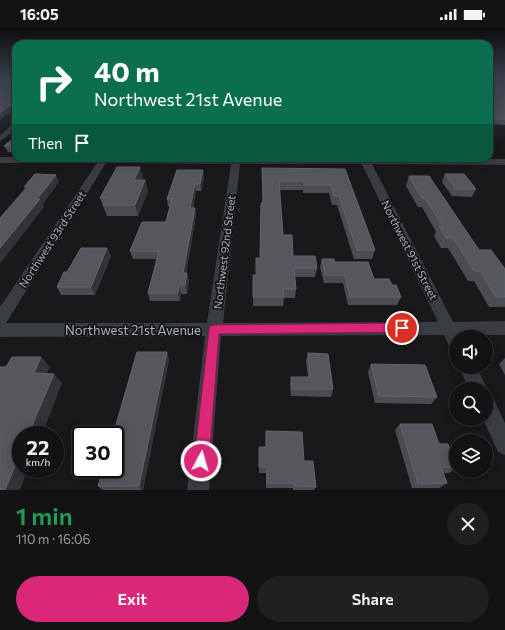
<!DOCTYPE html>
<html lang="en">
<head>
<meta charset="utf-8">
<style>
	:root { --surface:#131315; --page:#202022; --text:#f1f3f6; --muted:#9d9ea0; --line:#323234; --accent:#db2777 }
	body { margin:0; font-family:Commissioner,sans-serif; background:var(--page); color:var(--text); height:100vh; display:flex; flex-direction:column; font-size:15px; white-space:nowrap }
	* { box-sizing:border-box; margin:0 }
	p { font-size:13px; color:var(--muted) }
	.icon { flex:none; width:22px; height:22px; fill:none; stroke:currentColor; stroke-width:2; stroke-linecap:round; stroke-linejoin:round }
	.map { position:relative; height:462px; overflow:hidden }
	.drawer { display:flex; flex-direction:column; background:var(--surface); flex:1 }
	.drawer>* { flex:none }
	.banner { position:absolute; left:12px; top:12px; width:481px; height:122px; border-radius:12px; box-shadow:0 2px 10px #0003,0 0 0 1px var(--line); background:#0b6e4f; color:#fff; overflow:hidden }
	.fabs { position:absolute; left:449px; top:302px; display:grid; gap:8px }
	.fabs a { display:grid; place-items:center; width:44px; height:44px; border-radius:50%; background:var(--surface); box-shadow:0 2px 10px #0003,0 0 0 1px var(--line); font-size:20px }
	.speed { position:absolute; left:12px; top:398px; display:flex; gap:8px; font-size:20px; font-weight:700; text-align:center }
	.speed>* { display:grid; place-content:center; width:52px; height:52px; border-radius:50%; background:var(--surface); box-shadow:0 2px 10px #0003,0 0 0 1px var(--line); line-height:1 }
	.speed small { font-size:10px; font-weight:400 }
	.speed .limit { border:2px solid #111; border-radius:6px; background:#fff; color:#111 }
	.pin { position:absolute; display:grid; place-items:center; width:34px; height:34px; color:#fff; margin:-17px; border:2px solid #fff; border-radius:50%; box-shadow:0 1px 4px #0007 }
	.me { position:absolute; width:44px; margin:-22px; rotate:6deg; stroke-linejoin:round; filter:drop-shadow(0 0 3px #0008) }
	.turn { display:flex; align-items:center; gap:14px; height:84px; padding:0 16px; font-size:18px }
	.turn .icon { width:52px; height:52px; stroke-width:2.5 }
	.turn b { display:block; font-size:28px; line-height:34px }
	.then { display:flex; align-items:center; height:38px; padding:0 16px; background:#0003; gap:8px; font-size:15px }
	.round { display:grid; place-items:center; flex:none; width:42px; height:42px; border-radius:21px; background:var(--page) }
	.headline { display:flex; align-items:center; justify-content:space-between; height:68px; padding:0 16px }
	h1 { font-size:24px; font-weight:600; line-height:30px; color:#1e9e55 }
	.cta { display:flex; gap:8px; margin-top:auto; padding:8px 16px }
	.cta a { flex:1; height:46px; border-radius:24px; background:var(--accent); color:#fff; font-size:16px; font-weight:600; line-height:46px; text-align:center }
	.cta a+a { background:var(--page); color:var(--text) }
	.status { display:flex; justify-content:space-between; align-items:center; height:28px; padding:0 20px; background:var(--surface); direction:ltr }
	.status svg { height:11px; fill:currentColor }
	.map>svg:first-child { display:block }
	.lines { fill:none; stroke-linecap:round; stroke-linejoin:round }
	.minor { fill:#393c41; fill-rule:evenodd }
	.wall { fill:#4a4c51 }
	.shaded-wall { fill:#323337 }
	.building { fill:#55575d; stroke:#62656c }
	.route { fill:#db2777; stroke:#8e194d }
	.labels { text-anchor:middle; dominant-baseline:central; stroke-width:3.5; stroke-linejoin:round; paint-order:stroke }
	.street-label { font-size:11px; fill:#aab3bc; stroke:#141417 }
	.near-street-label { font-size:13px; fill:#aab3bc; stroke:#141417 }
</style>
</head>
<body>
<div class="status"><b>16:05</b><svg viewBox="0 0 49 12"><path d="M0 12V9h3v3zM5 12V6h3v6zM10 12V3h3v9zM15 12V0h3v12zM26 1h20v11H26zM47 4h2v5h-2z"/></svg></div>
<div class="map">
<svg width="505" height="462" viewBox="0 0 505 462">
	<rect width="100%" height="100%" fill="#19191c"/>
	<g class="lines">
		<!-- minor -->
		<g class="minor">
			<polygon points="13,96 16,96 16,102 0,113 0,107"/>
			<path d="M 0,129 L 505,131 L 505,137 L 372,136 L 453,294 L 505,293 L 505,307 L 460,307 L 461,309 L 456,309 L 456,322 L 450,320 L 444,307 L 221,308 L 209,462 L 187,462 L 205,308 L 0,309 L 0,279 L 97,135 L 0,135 ZM 106,135 L 231,136 L 207,295 L 6,295 ZM 240,136 L 362,136 L 438,294 L 223,295 Z"/>
			<polygon points="459,339 477,339 487,361 486,363 486,361 469,361"/>
			<polygon points="486,368 493,370 505,395 505,427 498,424 483,391 486,391"/>
		</g>
	</g>
	<!-- wall -->
	<g class="wall">
		<polygon points="489,50 505,52 505,97 489,96"/>
		<polygon points="16,108 16,124 8,124 4,118"/>
		<polygon points="140,139 143,150 141,152 145,152 148,163 138,188 107,188 100,170"/>
		<polygon points="262,140 345,141 375,222 372,231 354,231 337,177 332,177 329,165 303,165 303,162 279,162 283,207 293,228 317,240 315,249 295,249 296,261 295,270 284,270 283,278 253,278 253,247 256,247 260,230 263,175"/>
		<polygon points="445,146 476,161 472,169 452,168 442,154"/>
		<polygon points="409,148 479,222 505,241 505,279 489,279 474,253 468,253 448,220 441,220 434,208 436,204 422,179 418,179 406,158"/>
		<polygon points="204,150 201,163 196,163 193,180 196,187 186,245 189,253 187,266 181,266 180,273 150,273 148,265 157,231 133,231 130,223 166,194 170,178 168,178 167,171"/>
		<polygon points="107,220 111,228 95,267 61,267 57,259 67,244"/>
		<polygon points="322,231 335,234 374,251 392,257 401,269 397,277 348,277 343,255 324,255 320,239"/>
		<polygon points="167,324 169,332 143,462 103,462 98,458"/>
		<polygon points="308,325 333,361 331,369 291,368 290,356 291,349 308,349 306,333"/>
		<polygon points="505,330 505,347 499,336"/>
		<polygon points="371,336 437,369 431,376 375,375 368,344"/>
		<polygon points="400,396 439,416 456,437 456,440 449,445 443,445 447,455 439,460 412,460 395,402"/>
		<polygon points="266,403 304,433 316,459 314,462 293,462 293,460 266,460 266,445 259,445 259,419 266,419"/>
	</g>
	<!-- shaded-wall -->
	<g class="shaded-wall">
		<polygon points="16,73 16,80 0,92 0,85"/>
		<polygon points="140,139 143,150 137,163 134,152"/>
		<polygon points="203,142 204,150 201,163 200,156"/>
		<polygon points="56,147 59,154 43,176 44,179 0,236 0,220 37,171"/>
		<polygon points="145,152 148,163 138,188 135,177"/>
		<polygon points="195,156 196,163 191,187 190,180"/>
		<polygon points="195,180 196,187 184,253 183,245"/>
		<polygon points="107,220 111,228 95,267 91,259"/>
		<polygon points="187,245 189,253 187,266 185,257"/>
		<polygon points="179,257 181,266 180,273 178,265"/>
		<polygon points="167,324 169,332 143,462 142,462 139,458"/>
		<polygon points="41,329 50,339 42,355 34,345"/>
		<polygon points="54,346 62,355 42,407 28,407"/>
		<polygon points="21,424 21,441 28,441 20,462 5,462"/>
	</g>
	<!-- building -->
	<g class="building">
		<polygon points="0,50 16,50 16,73 0,85"/>
		<polygon points="489,50 502,50 505,52 505,91 489,91"/>
		<polygon points="16,108 16,118 4,118"/>
		<polygon points="117,139 140,139 134,152 145,152 135,177 103,177 107,170 100,170"/>
		<polygon points="262,140 345,141 375,222 357,222 339,168 334,168 331,157 304,157 304,153 279,153 283,207 292,207 293,228 315,228 317,240 294,240 296,261 283,261 284,269 253,269 253,247 256,247 256,230 260,230 261,175 263,175"/>
		<polygon points="177,142 203,142 200,156 195,156 190,180 195,180 183,245 187,245 185,257 179,257 178,265 148,265 159,223 130,223 142,194 166,194 172,170 167,171"/>
		<polygon points="35,146 56,147 37,171 40,171 0,220 0,190 27,159 24,159"/>
		<polygon points="445,146 464,146 476,161 456,161"/>
		<polygon points="409,148 429,148 479,222 491,222 505,241 505,269 496,269 480,243 474,243 453,210 446,210 439,198 443,198 425,170 422,170"/>
		<polygon points="81,220 107,220 91,259 57,259 64,244 67,244"/>
		<polygon points="322,231 334,231 335,234 368,234 374,251 389,251 392,257 396,257 401,269 350,269 345,247 325,247"/>
		<polygon points="137,324 167,324 139,458 98,458 103,441 115,441 115,407 113,407"/>
		<polygon points="308,325 328,326 333,361 292,361 291,349 310,349"/>
		<polygon points="12,329 41,329 34,345 54,346 28,407 21,407 21,424 5,462 0,462 0,339 6,339"/>
		<polygon points="371,336 425,337 437,369 379,368"/>
		<polygon points="400,396 432,396 439,416 448,416 456,437 456,439 441,439 447,455 418,456"/>
		<polygon points="266,403 302,404 304,433 313,433 316,459 294,458 294,455 267,455 267,439 259,439 259,419 266,419"/>
	</g>
	<!-- sky -->
	<linearGradient id="sky" x2="0" y2="1"><stop stop-color="#0e0e0f"/><stop offset="0.43" stop-color="#383e4b"/><stop offset="1" stop-color="#383e4b" stop-opacity="0"/></linearGradient>
	<rect width="505" height="115" fill="url(#sky)"/>
	<!-- route -->
	<polygon class="route" points="402,295 405,296 407,300 405,303 402,304 219,306 209,433 206,438 201,440 196,438 194,433 209,302 210,298 214,297"/>
	<g class="labels">
		<!-- street labels -->
		<g class="street-label">
			<text transform="translate(52 211) rotate(-57)">Northwest 93rd Street</text>
			<text transform="translate(410 222) rotate(63)">Northwest 91st Street</text>
			<text transform="translate(224 224) rotate(-83)">Northwest 92nd Street</text>
		</g>
		<!-- near-street labels -->
		<g class="near-street-label">
			<text x="133" y="302">Northwest 21st Avenue</text>
		</g>
	</g>
</svg>
<div class="fabs">
<a><svg class="icon" aria-label="sound" viewBox="0 0 24 24"><path d="M4 9h4l5-4v14l-5-4H4zM17 9q2 3 0 6"/></svg></a>
<a><svg class="icon" aria-label="search" viewBox="0 0 24 24"><circle cx="10" cy="10" r="6"/><path d="M15 15l6 6"/></svg></a>
<a><svg class="icon" aria-label="layers" viewBox="0 0 24 24"><path d="M12 4l9 5-9 5-9-5zM3 14l9 5 9-5"/></svg></a>
</div>
<div class="speed"><div>22<small>km/h</small></div><div class="limit">30</div></div>
<div class="pin" style="left:402px;top:300px;background:#d93025"><svg class="icon" aria-label="arrive" viewBox="0 0 24 24"><path d="M6 21V4h12l-3 4 3 4H6"/></svg></div>
<svg class="me" style="left:201px;top:433px" viewBox="-20 -20 40 40"><circle r="17" fill="#db2777" stroke="#fff" stroke-width="3"/><path d="M0-11L8 9 0 5-8 9z" fill="#fff"/></svg>
<div class="banner">
<div class="turn"><svg class="icon" aria-label="right" viewBox="0 0 24 24"><path d="M7 20v-9h11M14 6l5 5-5 5"/></svg><div><b>40 m</b>Northwest 21st Avenue</div></div>
<div class="then">Then<svg class="icon" aria-label="arrive" viewBox="0 0 24 24"><path d="M6 21V4h12l-3 4 3 4H6"/></svg></div>
</div>
</div>
<section class="drawer">
<div class="headline"><div><h1>1 min</h1><p>110 m · 16:06</p></div><a class="round"><svg class="icon" aria-label="close" viewBox="0 0 24 24"><path d="M6 6l12 12M18 6L6 18"/></svg></a></div>
<div class="cta"><a>Exit</a><a>Share</a></div>
</section>
</body>
</html>
